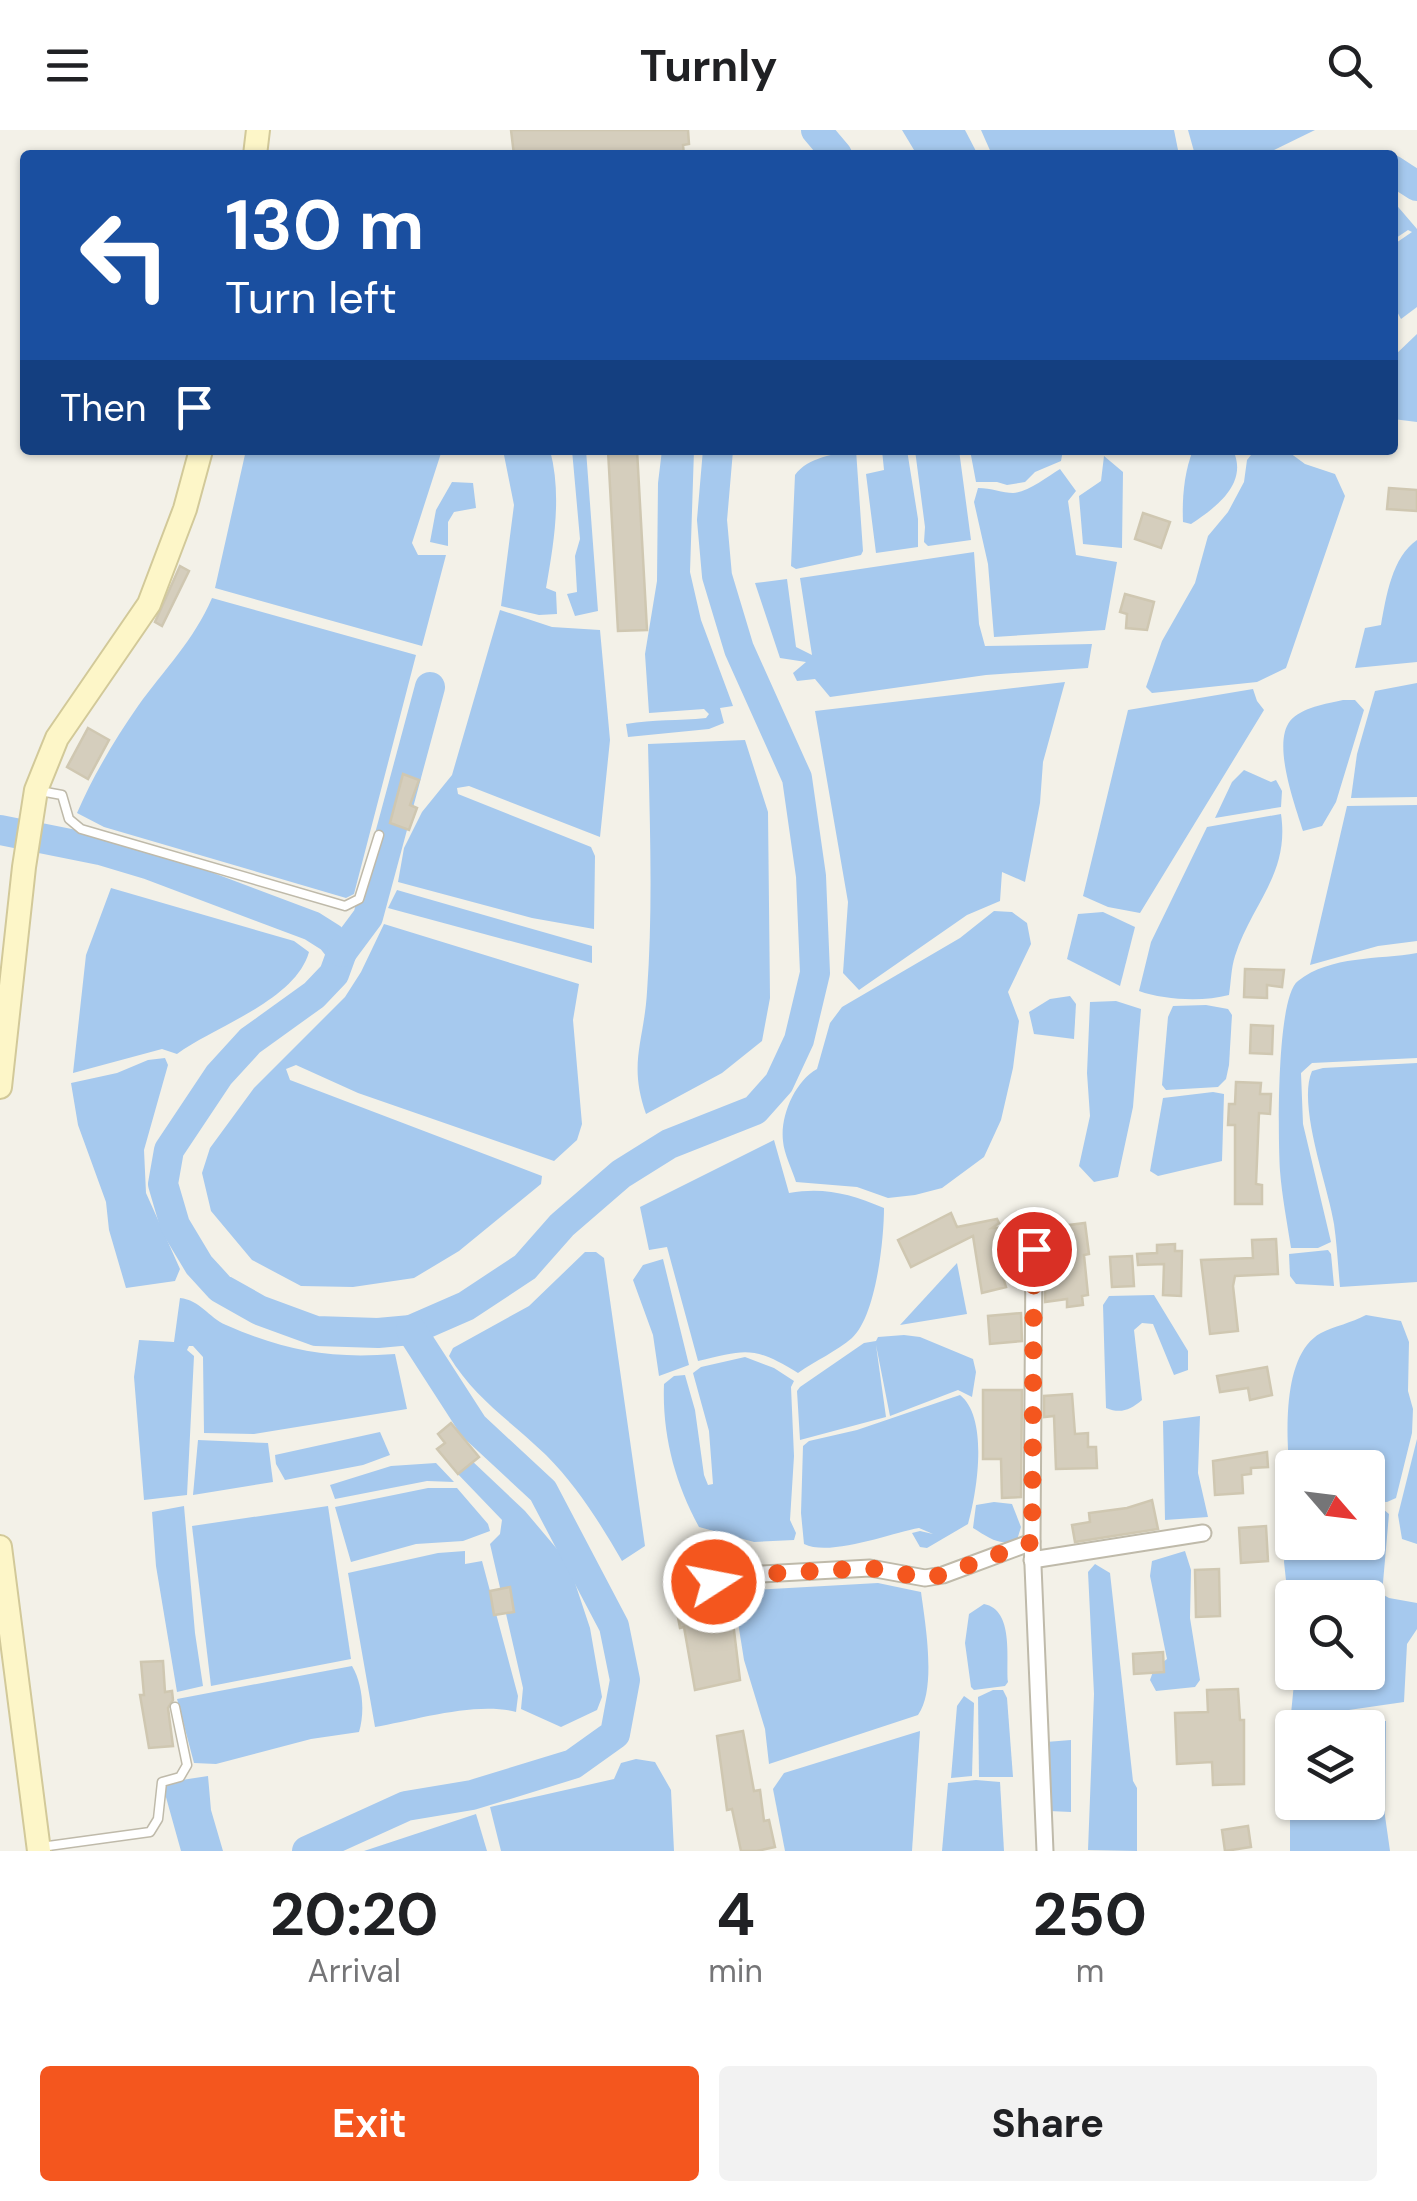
<!DOCTYPE html>
<html lang="en">
<head>
<meta charset="utf-8">
<style>
	:root { --surface:#fff; --page:#f2f2f2; --text:#202124; --muted:#757577; --accent:#f4561e }
	body { margin:0; font-family:"DM Sans",sans-serif; background:var(--page); color:var(--text); height:100vh; display:flex; flex-direction:column; font-size:38px; white-space:nowrap }
	* { box-sizing:border-box; margin:0 }
	p { font-size:32px; color:var(--muted) }
	.icon { flex:none; width:55px; height:55px; fill:none; stroke:currentColor; stroke-width:2; stroke-linecap:round; stroke-linejoin:round }
	.map { position:relative; height:1721px; overflow:hidden }
	.panel { display:flex; flex-direction:column; background:var(--surface); flex:1 }
	.panel>* { flex:none }
	.top-card { position:absolute; left:20px; top:20px; width:1378px; height:305px; border-radius:10px; box-shadow:0 2px 8px #0004; background:#1a4fa0; color:#fff; overflow:hidden }
	.needle { width:65px; rotate:118deg }
	.fabs { position:absolute; left:1275px; top:1320px; display:grid; gap:20px }
	.fabs a { display:grid; place-items:center; width:110px; height:110px; border-radius:10px; background:var(--surface); box-shadow:0 2px 8px #0004; font-size:50px }
	.pin { position:absolute; display:grid; place-items:center; width:85px; height:85px; color:#fff; margin:-42px; border:5px solid #fff; border-radius:50%; box-shadow:0 2px 10px #0007 }
	.me { position:absolute; width:110px; margin:-55px; rotate:79deg; stroke-linejoin:round; filter:drop-shadow(0 0 8px #0008) }
	.turn { display:flex; align-items:center; gap:35px; height:210px; padding:0 40px; font-size:45px }
	.turn .icon { width:130px; height:130px; stroke-width:2.5 }
	.turn b { display:block; font-size:70px; line-height:85px }
	.then { display:flex; align-items:center; height:95px; padding:0 40px; background:#0003; gap:20px; font-size:38px }
	.eta { display:flex; justify-content:space-evenly; align-items:center; height:170px; text-align:center }
	.eta b { font-size:60px; font-weight:700; line-height:70px }
	.action { display:flex; gap:20px; margin-top:auto; padding:20px 40px }
	.action a { flex:1; height:115px; border-radius:10px; background:var(--accent); color:#fff; font-size:40px; font-weight:700; line-height:115px; text-align:center }
	.action a+a { background:var(--page); color:var(--text) }
	header { display:flex; justify-content:space-between; align-items:center; height:130px; padding:0 40px; background:var(--surface); font-size:45px; font-weight:700 }
	.map>svg:first-child { display:block }
	.water { fill:#a6c9ee; fill-rule:evenodd }
	.lines { fill:none; stroke-linecap:round; stroke-linejoin:round }
	.river { stroke:#a6c9ee; stroke-width:30 }
	.building { fill:#d5cebd; stroke:#cfc7b1; stroke-width:2.5 }
	.lane-casing { stroke:#bfbaaa; stroke-width:11 }
	.street-casing { stroke:#bfbaaa; stroke-width:19 }
	.secondary-casing { stroke:#d2c999; stroke-width:26 }
	.lane { stroke:#fff; stroke-width:8 }
	.street { stroke:#fff; stroke-width:15 }
	.secondary { stroke:#fdf6c8; stroke-width:22 }
	.route { stroke:#f4561e; stroke-width:18; stroke-dasharray:0 32.4 }
</style>
</head>
<body>
<header><svg class="icon" aria-label="menu" viewBox="0 0 24 24"><path d="M4 6h16M4 12h16M4 18h16"/></svg>Turnly<svg class="icon" aria-label="search" viewBox="0 0 24 24"><circle cx="10" cy="10" r="6"/><path d="M15 15l6 6"/></svg></header>
<div class="map">
<svg width="1417" height="1721" viewBox="0 0 1417 1721">
	<rect width="100%" height="100%" fill="#f3f1e8"/>
	<!-- water -->
	<g class="water">
		<polygon points="902,0 965,0 978,25 917,25"/>
		<polygon points="981,0 1174,0 1179,25 992,25"/>
		<polygon points="1188,0 1315,0 1264,25 1195,25"/>
		<polygon points="1393,71 1417,99 1417,177 1401,189 1393,174 1393,115 1412,102 1408,100 1393,110"/>
		<polygon points="1417,204 1417,292 1393,289 1393,227"/>
		<polygon points="246,320 442,320 412,413 418,425 446,425 422,516 215,458"/>
		<path d="M 503,320 L 550,320 C 562,365 554,413 546,458 L 556,462 L 557,484 L 539,485 L 501,476 L 514,375 Z"/>
		<polygon points="572,320 586,320 598,481 575,486 567,464 577,462 575,426 580,409"/>
		<path d="M 662,320 L 694,320 L 690,442 L 701,490 L 733,576 L 720,578 L 724,593 L 709,599 L 628,607 L 626,594 C 654,589 678,591 706,588 L 709,584 L 704,579 L 649,583 L 645,524 L 657,451 L 658,353 Z"/>
		<path d="M 856,320 L 863,421 L 861,425 L 796,439 L 791,436 L 795,345 C 808,327 835,324 856,320 Z"/>
		<polygon points="882,320 907,320 918,389 918,417 876,423 866,344 884,340"/>
		<polygon points="915,320 959,320 971,410 928,416 924,412 925,397"/>
		<polygon points="970,320 1063,320 1061,331 1035,342 1025,352 1007,355 997,352 976,352"/>
		<path d="M 1193,320 L 1233,320 C 1249,354 1215,378 1191,394 L 1183,392 C 1182,368 1184,343 1193,320 Z"/>
		<polygon points="1255,320 1286,320 1305,334 1335,344 1345,366 1286,538 1257,552 1152,563 1146,557 1162,511 1195,453 1208,406 1228,382 1244,352 1247,330"/>
		<polygon points="1104,326 1123,342 1122,418 1083,414 1079,366 1101,351"/>
		<path d="M 1060,339 L 1076,361 L 1068,371 L 1076,425 L 1117,432 L 1105,500 L 994,507 L 988,434 L 974,372 L 978,358 C 991,358 1003,363 1013,363 C 1028,362 1047,347 1060,339 Z"/>
		<polygon points="452,352 473,353 476,378 454,382 448,392 448,416 430,412 436,380"/>
		<path d="M 1417,410 L 1417,532 L 1355,538 L 1365,498 L 1381,495 C 1386,467 1392,427 1417,410 Z"/>
		<polygon points="974,422 979,494 985,516 1092,514 1088,538 986,545 830,567 815,549 797,551 793,543 806,532 780,528 755,453 787,449 796,517 812,525 800,448"/>
		<path d="M 212,468 L 416,525 L 354,764 L 346,768 L 104,697 L 77,683 C 93,646 115,609 138,576 C 164,540 194,510 212,468 Z"/>
		<polygon points="500,480 552,497 600,500 610,610 600,707 469,656 457,658 458,664 591,717 595,726 594,799 532,788 398,752 404,718 422,682 452,645"/>
		<polygon points="1065,552 1043,632 1040,673 1025,752 1002,742 1000,771 967,785 859,860 843,843 848,772 815,581"/>
		<polygon points="1417,553 1417,667 1351,668 1357,624 1375,561"/>
		<polygon points="1253,559 1257,571 1264,580 1140,783 1108,777 1083,766 1128,580"/>
		<path d="M 1343,570 L 1355,570 L 1364,580 L 1336,672 L 1322,696 L 1303,701 C 1295,675 1272,614 1290,591 C 1302,577 1326,574 1343,570 Z"/>
		<path d="M 745,610 L 768,682 L 770,868 L 762,911 L 722,943 L 646,984 C 628,933 644,912 647,862 C 653,780 650,697 648,614 Z"/>
		<polygon points="1244,640 1271,652 1276,650 1282,661 1281,677 1215,688 1232,652"/>
		<polygon points="1417,675 1417,811 1378,816 1310,835 1347,676"/>
		<path d="M 1281,684 C 1290,744 1251,775 1235,826 C 1231,838 1231,853 1229,865 C 1203,872 1164,870 1139,861 L 1151,812 L 1207,697 Z"/>
		<path d="M 111,758 L 294,811 L 309,822 C 295,871 215,896 177,924 L 162,919 L 73,943 L 86,825 Z"/>
		<polygon points="397,760 592,816 592,833 388,778"/>
		<path d="M 994,781 L 1012,782 L 1027,793 L 1031,814 L 1008,862 L 1019,891 L 1013,938 L 1001,990 L 984,1027 L 942,1058 L 915,1065 L 888,1068 L 857,1057 L 796,1052 C 792,1039 784,1024 783,1011 C 780,986 795,951 817,939 L 830,893 L 842,877 L 960,808 Z"/>
		<polygon points="1103,782 1135,797 1120,856 1067,829 1078,784"/>
		<polygon points="384,794 579,854 573,890 582,994 577,1010 554,1031 358,963 296,935 286,939 290,950 542,1046 541,1054 459,1121 414,1148 353,1157 301,1156 252,1130 211,1081 202,1043 210,1018 254,958 345,867 361,842"/>
		<path d="M 1417,823 L 1417,928 L 1312,933 L 1301,943 L 1303,994 L 1331,1112 L 1318,1118 L 1291,1118 C 1287,1092 1282,1066 1280,1041 C 1278,1010 1276,867 1298,851 C 1331,825 1378,830 1417,823 Z"/>
		<polygon points="1070,866 1076,874 1074,909 1034,904 1029,882 1050,869"/>
		<polygon points="1116,871 1141,879 1133,977 1118,1047 1094,1052 1079,1036 1090,986 1087,943 1090,872"/>
		<polygon points="1206,875 1228,879 1232,885 1229,935 1226,949 1218,957 1166,960 1162,955 1168,887 1173,876"/>
		<polygon points="165,928 168,935 144,1020 146,1063 180,1139 175,1151 126,1158 109,1100 106,1072 78,995 71,953 117,943 148,930"/>
		<path d="M 1417,933 L 1417,1152 L 1340,1157 C 1338,1136 1337,1115 1334,1094 C 1328,1056 1297,975 1312,941 L 1323,938 Z"/>
		<polygon points="1213,962 1224,964 1222,1031 1158,1046 1150,1041 1163,968"/>
		<path d="M 774,1010 L 789,1063 C 825,1057 850,1064 884,1078 C 884,1110 876,1186 852,1208 C 837,1221 815,1231 798,1243 C 754,1216 747,1219 698,1231 L 667,1117 L 649,1120 L 640,1077 Z"/>
		<polygon points="1328,1120 1331,1124 1334,1156 1296,1154 1290,1146 1289,1124"/>
		<path d="M 585,1122 L 596,1122 L 604,1128 L 645,1416 L 622,1431 C 600,1393 577,1356 546,1325 C 511,1291 475,1269 449,1226 L 453,1218 L 529,1176 Z"/>
		<polygon points="663,1129 689,1235 659,1246 653,1205 633,1150 643,1135"/>
		<polygon points="957,1133 967,1184 900,1195"/>
		<path d="M 1154,1165 L 1188,1221 L 1188,1240 L 1174,1245 L 1153,1194 L 1142,1193 L 1134,1200 L 1142,1270 C 1130,1280 1121,1284 1106,1278 L 1103,1175 L 1109,1166 Z"/>
		<path d="M 180,1168 C 200,1170 208,1187 226,1195 C 285,1221 330,1229 395,1224 L 407,1279 L 254,1304 L 204,1303 L 203,1227 L 193,1216 L 189,1216 L 187,1220 L 194,1226 L 187,1365 L 144,1370 L 134,1247 L 139,1210 L 174,1212 Z"/>
		<path d="M 1366,1185 L 1401,1191 L 1409,1212 L 1408,1261 L 1413,1279 L 1412,1303 L 1396,1368 L 1387,1372 L 1368,1371 L 1368,1338 L 1292,1338 L 1292,1361 C 1287,1321 1278,1226 1321,1203 C 1335,1196 1351,1193 1366,1185 Z"/>
		<polygon points="904,1205 920,1207 973,1229 976,1242 972,1267 958,1260 890,1286 876,1215 886,1287 800,1310 797,1261 800,1257 864,1213 876,1211 878,1207"/>
		<path d="M 745,1227 L 774,1238 L 794,1251 L 791,1257 L 794,1326 L 790,1390 L 796,1403 L 794,1410 L 754,1412 L 699,1397 C 675,1353 662,1305 664,1254 L 674,1246 L 685,1245 L 695,1280 L 704,1345 L 708,1355 L 713,1354 L 709,1301 L 693,1243 L 701,1237 Z"/>
		<path d="M 960,1265 C 989,1288 977,1362 968,1394 L 927,1418 L 920,1417 L 912,1403 L 920,1401 L 933,1404 L 919,1398 C 891,1403 830,1427 804,1414 L 801,1383 L 803,1316 L 809,1311 L 857,1300 Z"/>
		<polygon points="1200,1286 1198,1343 1208,1387 1165,1390 1163,1291"/>
		<polygon points="380,1302 390,1325 363,1335 285,1350 276,1334 275,1325"/>
		<polygon points="1417,1309 1417,1414 1402,1409 1398,1385"/>
		<polygon points="198,1310 268,1313 273,1352 193,1365"/>
		<polygon points="470,1329 525,1381 568,1432 590,1498 602,1567 597,1580 561,1597 521,1579 523,1558 490,1414 500,1404 502,1390 454,1340"/>
		<polygon points="436,1333 454,1352 427,1351 335,1369 330,1355 391,1336"/>
		<polygon points="428,1358 457,1358 488,1394 490,1401 463,1411 416,1414 351,1432 335,1377"/>
		<path d="M 994,1372 L 1012,1374 L 1021,1397 L 1017,1410 C 1000,1417 988,1407 973,1398 L 976,1375 Z"/>
		<polygon points="184,1376 195,1503 203,1556 177,1562 156,1436 152,1382"/>
		<polygon points="328,1376 351,1529 211,1556 192,1396"/>
		<polygon points="1368,1378 1383,1379 1389,1384 1382,1464 1389,1468 1417,1473 1417,1499 1407,1514 1404,1572 1342,1581 1291,1584 1295,1543 1368,1542 1368,1468 1292,1468 1292,1505 1284,1432 1288,1381 1292,1381 1292,1412 1368,1412"/>
		<path d="M 465,1421 L 465,1434 L 482,1431 L 518,1566 L 516,1582 C 477,1571 415,1590 375,1597 L 348,1443 L 438,1423 Z"/>
		<polygon points="1185,1421 1191,1440 1190,1488 1200,1550 1195,1557 1156,1561 1150,1550 1154,1539 1167,1529 1150,1446 1152,1431"/>
		<polygon points="1095,1434 1110,1443 1133,1651 1137,1658 1137,1721 1088,1720 1094,1564 1088,1442"/>
		<path d="M 878,1453 L 921,1462 C 925,1492 937,1559 918,1585 L 769,1634 L 765,1599 L 744,1530 L 733,1461 Z"/>
		<path d="M 984,1474 C 1014,1480 1006,1527 1008,1552 L 1005,1556 L 974,1560 L 971,1557 L 965,1513 L 969,1484 Z"/>
		<path d="M 352,1536 C 363,1554 365,1583 359,1602 L 311,1609 L 216,1634 L 194,1633 L 177,1569 Z"/>
		<polygon points="993,1560 1003,1560 1007,1568 1013,1647 979,1647 978,1567"/>
		<polygon points="964,1566 974,1573 972,1646 951,1648 957,1576"/>
		<path d="M 1342,1589 L 1386,1591 L 1385,1686 L 1390,1721 L 1290,1721 L 1290,1593 ZM 1292,1598 L 1368,1598 L 1368,1672 L 1292,1672 Z"/>
		<polygon points="920,1601 912,1721 785,1721 773,1659 784,1643"/>
		<polygon points="1071,1610 1071,1682 1049,1681 1046,1612"/>
		<polygon points="636,1629 655,1632 671,1660 674,1721 501,1721 490,1677 614,1649 621,1633"/>
		<polygon points="208,1646 211,1680 223,1721 181,1721 162,1653"/>
		<polygon points="976,1650 1000,1652 1004,1721 942,1721 948,1653"/>
		<polygon points="476,1684 487,1721 364,1721"/>
	</g>
	<g class="lines">
		<!-- river -->
		<g class="river">
			<polyline points="816,0 837,25"/>
			<polyline points="1392,40 1417,56"/>
			<polyline points="0,700 100,720 150,735 312,796 331,808 342,822 334,844 314,865 250,911 219,945 169,1020 163,1054 175,1095 199,1135 220,1158 259,1180 316,1201 378,1203 411,1200 466,1176 525,1137 562,1095 621,1044 669,1014 755,980 779,953 799,910 815,843 811,746 797,648 739,519 717,446 712,390 718,320"/>
			<polyline points="342,822 368,787 430,557"/>
			<polyline points="307,1721 406,1676 472,1665 573,1634 615,1604 625,1550 614,1496 543,1361 473,1296 411,1200"/>
		</g>
	</g>
	<!-- building -->
	<g class="building">
		<polygon points="511,0 688,0 689,14 683,15 684,25 514,25"/>
		<polygon points="608,320 637,320 647,500 618,501"/>
		<polygon points="1389,358 1417,360 1417,381 1387,379"/>
		<polygon points="1143,383 1170,392 1161,418 1135,409"/>
		<polygon points="180,436 189,441 162,496 155,492"/>
		<polygon points="1125,464 1154,472 1147,500 1126,498 1127,484 1120,482"/>
		<polygon points="88,598 109,610 88,649 67,637"/>
		<polygon points="403,644 419,650 410,675 417,678 409,700 390,693"/>
		<polygon points="1245,839 1284,840 1282,857 1267,855 1267,868 1244,867"/>
		<polygon points="1251,895 1273,896 1272,924 1250,923"/>
		<polygon points="1236,952 1261,953 1260,964 1271,964 1270,984 1259,983 1256,1054 1262,1055 1262,1074 1235,1074 1235,995 1228,995 1229,974 1235,974"/>
		<polygon points="951,1083 957,1097 997,1089 999,1093 992,1098 1021,1097 1021,1101 1085,1093 1089,1124 1084,1125 1088,1165 1082,1166 1083,1175 1067,1177 1067,1169 1045,1172 1045,1118 1035,1108 1024,1114 1023,1140 1001,1141 1006,1157 982,1163 973,1106 911,1137 898,1110"/>
		<polygon points="1276,1109 1278,1144 1235,1146 1233,1156 1238,1201 1210,1204 1201,1130 1253,1128 1252,1110"/>
		<polygon points="1175,1114 1175,1121 1182,1121 1181,1166 1163,1165 1164,1134 1138,1135 1137,1124 1157,1123 1157,1115"/>
		<polygon points="1132,1126 1134,1156 1112,1157 1110,1127"/>
		<polygon points="1021,1183 1022,1211 990,1214 988,1186"/>
		<polygon points="1267,1237 1272,1265 1250,1270 1248,1258 1220,1262 1217,1246"/>
		<polygon points="983,1260 1022,1260 1021,1367 1002,1368 1001,1329 983,1329"/>
		<polygon points="1072,1264 1075,1304 1088,1303 1088,1317 1096,1317 1097,1338 1056,1339 1054,1286 1044,1287 1044,1266"/>
		<polygon points="451,1293 479,1327 458,1344 437,1319 445,1313 438,1304"/>
		<polygon points="1267,1322 1268,1337 1251,1338 1251,1344 1242,1345 1243,1363 1215,1365 1213,1331"/>
		<polygon points="1152,1370 1158,1399 1075,1412 1072,1395 1090,1392 1089,1383 1127,1378"/>
		<polygon points="1266,1396 1268,1431 1241,1433 1239,1398"/>
		<polygon points="702,1425 706,1446 703,1454 710,1472 724,1469 729,1492 733,1492 740,1550 695,1560 684,1497 680,1498 668,1435 688,1432 687,1427"/>
		<polygon points="1219,1439 1220,1486 1196,1487 1195,1440"/>
		<polygon points="510,1457 514,1482 494,1485 490,1461"/>
		<polygon points="1163,1522 1164,1542 1134,1544 1133,1524"/>
		<polygon points="163,1531 165,1562 172,1561 173,1570 168,1578 173,1616 149,1618 140,1565 144,1565 141,1532"/>
		<polygon points="1238,1559 1240,1590 1244,1590 1244,1654 1213,1655 1212,1632 1177,1634 1175,1583 1208,1582 1207,1560"/>
		<polygon points="743,1601 754,1661 760,1660 764,1691 769,1690 775,1717 757,1721 741,1721 732,1679 727,1680 717,1606"/>
		<polygon points="1248,1696 1251,1717 1225,1721 1222,1700"/>
	</g>
	<g class="lines">
		<defs>
			<g id="lane">
				<polyline points="40,661 62,665 69,689 81,699 345,776 359,769 379,705"/>
				<polyline points="41,1717 150,1702 158,1689 162,1652 180,1647 187,1635 175,1577"/>
			</g>
			<g id="street">
				<polyline points="1032,1412 1034,1119"/>
				<polyline points="1032,1430 1203,1403"/>
				<polyline points="714,1453 726,1446 870,1438 925,1448 943,1445 1032,1412 1045,1721"/>
			</g>
			<g id="secondary">
				<polyline points="255,25 258,0"/>
				<polyline points="0,957 24,737 36,660 57,608 149,474 185,379 201,320"/>
				<polyline points="0,1417 39,1721"/>
			</g>
		</defs>
		<!-- lane casing -->
		<use href="#lane" class="lane-casing"/>
		<!-- street casing -->
		<use href="#street" class="street-casing"/>
		<!-- secondary casing -->
		<use href="#secondary" class="secondary-casing"/>
		<!-- lane -->
		<use href="#lane" class="lane"/>
		<!-- street -->
		<use href="#street" class="street"/>
		<!-- secondary -->
		<use href="#secondary" class="secondary"/>
	</g>
	<g class="lines">
		<!-- route -->
		<polyline class="route" points="714,1452 726,1446 870,1438 925,1448 942,1445 1032,1412 1034,1119"/>
	</g>
</svg>
<div class="fabs">
<a><svg class="needle" viewBox="-14 -14 28 28"><path d="M0-13l5 13h-10z" fill="#e53935"/><path d="M0 13l5-13h-10z" fill="#757577"/></svg></a>
<a><svg class="icon" aria-label="search" viewBox="0 0 24 24"><circle cx="10" cy="10" r="6"/><path d="M15 15l6 6"/></svg></a>
<a><svg class="icon" aria-label="layers" viewBox="0 0 24 24"><path d="M12 4l9 5-9 5-9-5zM3 14l9 5 9-5"/></svg></a>
</div>
<div class="pin" style="left:1034px;top:1119px;background:#d93025"><svg class="icon" aria-label="arrive" viewBox="0 0 24 24"><path d="M6 21V4h12l-3 4 3 4H6"/></svg></div>
<svg class="me" style="left:714px;top:1452px" viewBox="-20 -20 40 40"><circle r="17" fill="#f4561e" stroke="#fff" stroke-width="3"/><path d="M0-11L8 9 0 5-8 9z" fill="#fff"/></svg>
<div class="top-card">
<div class="turn"><svg class="icon" aria-label="left" viewBox="0 0 24 24"><path d="M17 20v-9H6M10 6l-5 5 5 5"/></svg><div><b>130 m</b>Turn left</div></div>
<div class="then">Then<svg class="icon" aria-label="arrive" viewBox="0 0 24 24"><path d="M6 21V4h12l-3 4 3 4H6"/></svg></div>
</div>
</div>
<section class="panel">
<div class="eta">
<div><b>20:20</b><p>Arrival</p></div>
<div><b>4</b><p>min</p></div>
<div><b>250</b><p>m</p></div>
</div>
<div class="action"><a>Exit</a><a>Share</a></div>
</section>
</body>
</html>
